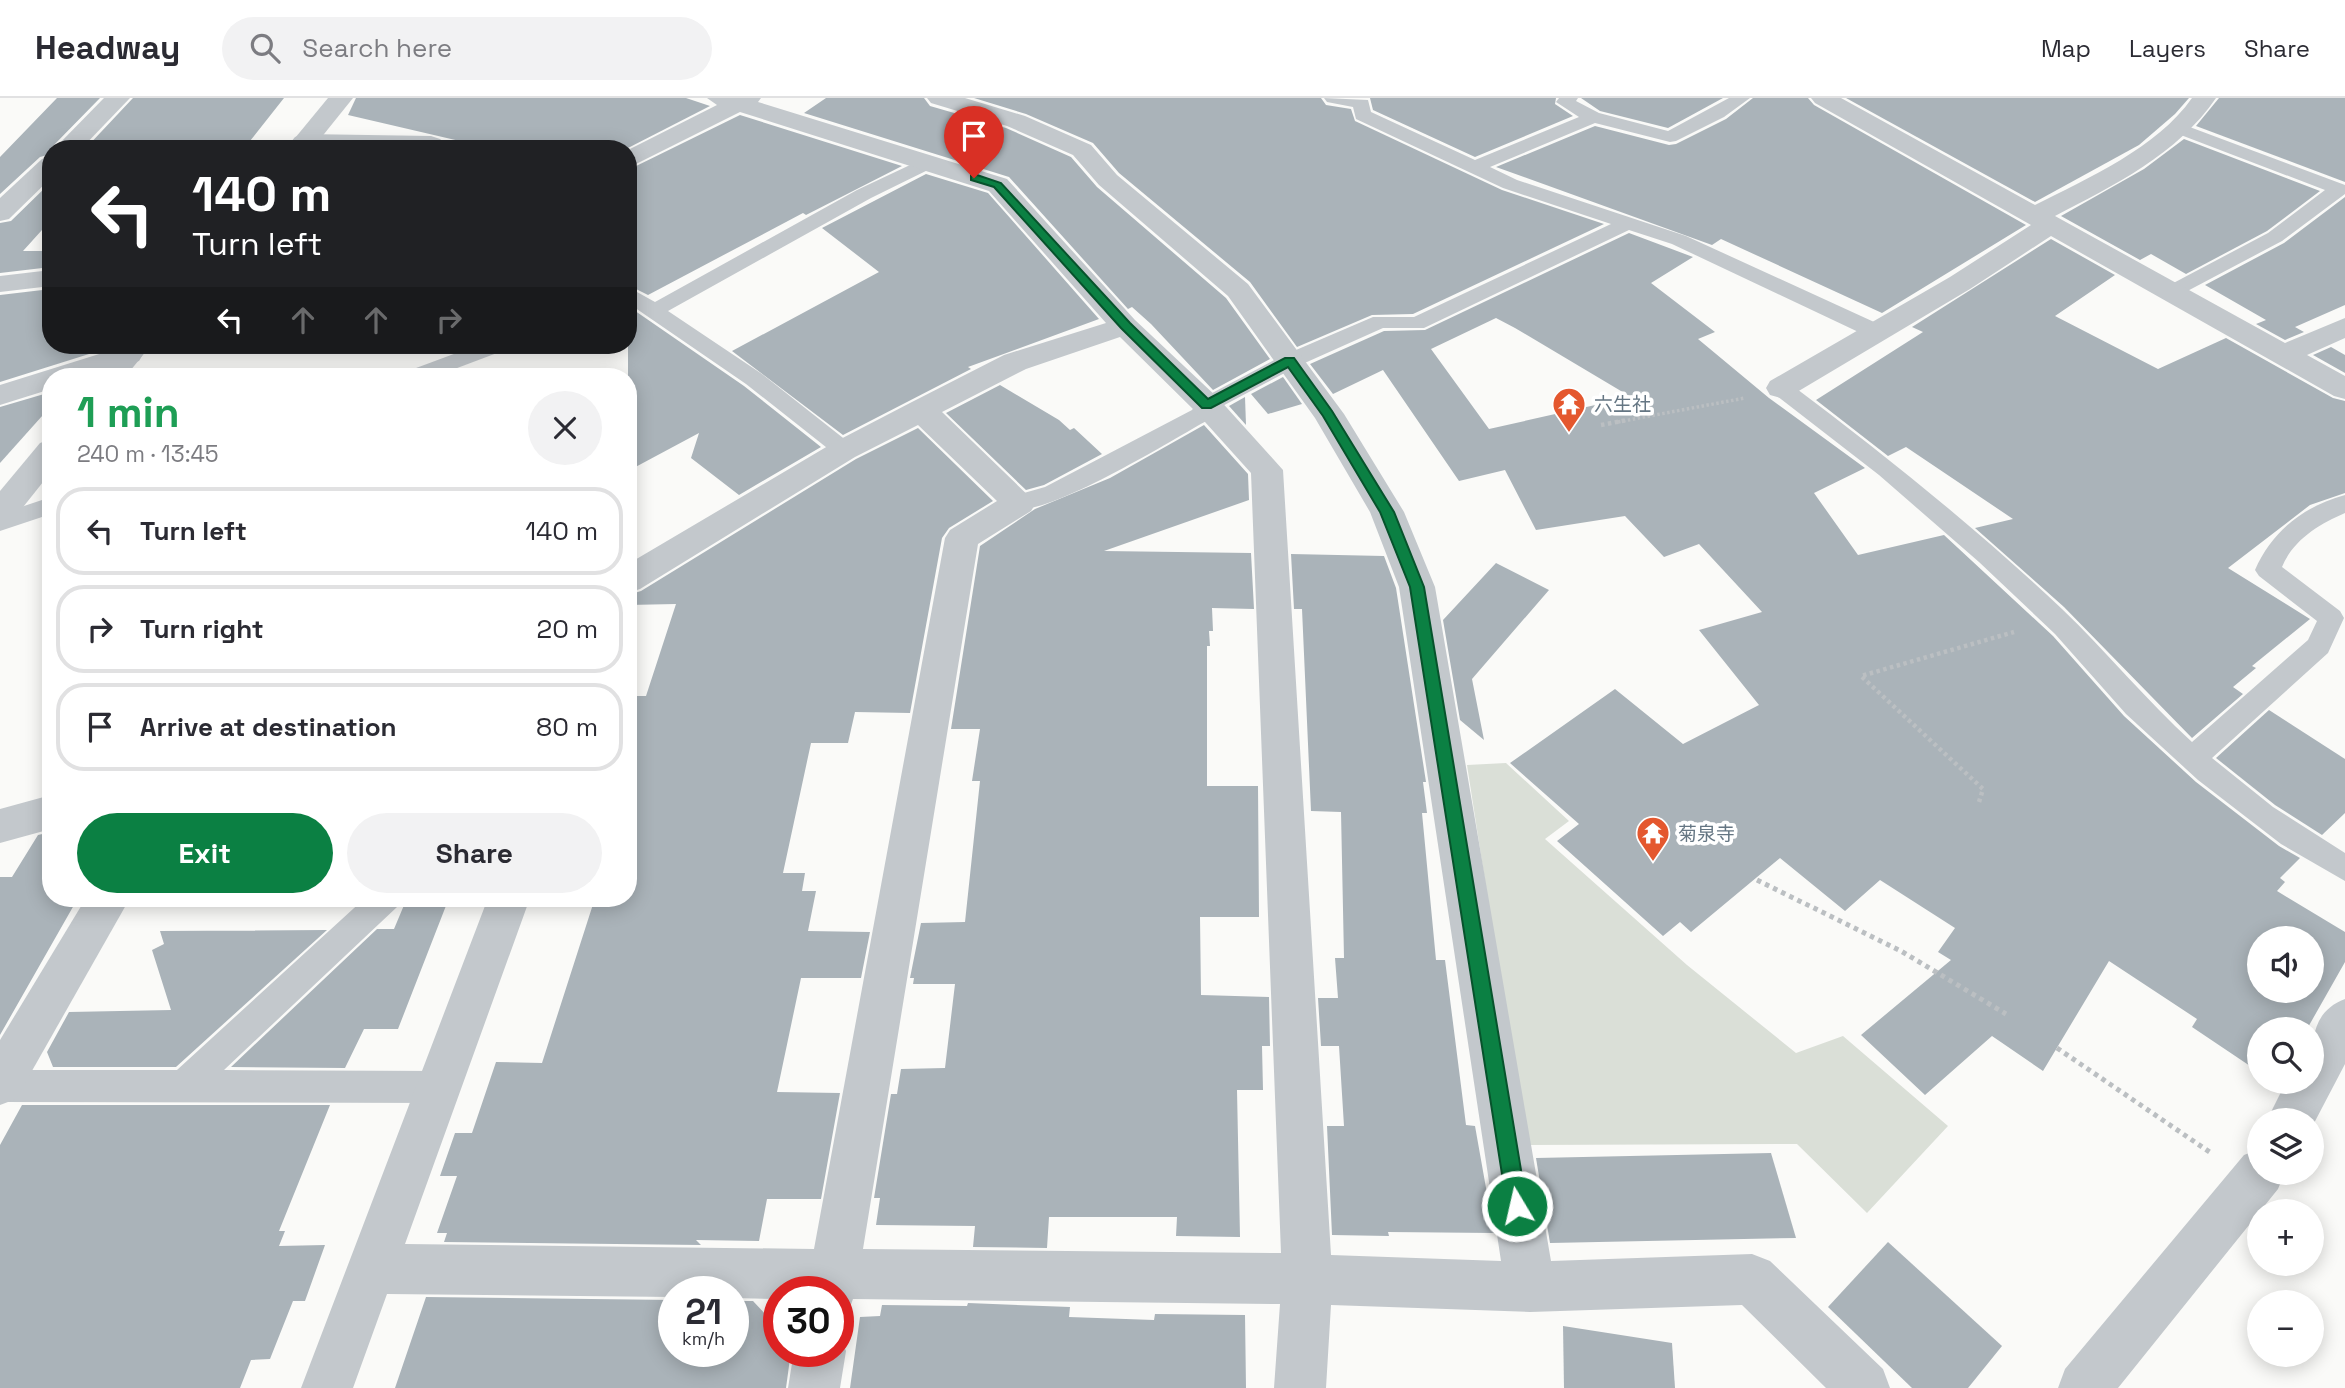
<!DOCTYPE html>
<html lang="en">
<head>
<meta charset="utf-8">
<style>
	:root { --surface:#fff; --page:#f2f2f3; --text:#2b2b33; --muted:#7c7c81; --line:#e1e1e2; --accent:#0b8043 }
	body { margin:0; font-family:"Space Grotesk","Noto Sans JP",sans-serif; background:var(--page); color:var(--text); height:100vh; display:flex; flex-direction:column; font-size:26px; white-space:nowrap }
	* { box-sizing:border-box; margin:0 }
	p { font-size:23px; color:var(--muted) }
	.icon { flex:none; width:38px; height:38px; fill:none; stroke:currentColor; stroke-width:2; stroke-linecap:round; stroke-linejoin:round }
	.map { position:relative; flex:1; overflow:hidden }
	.panel { position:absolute; left:42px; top:270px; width:595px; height:539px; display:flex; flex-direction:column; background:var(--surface); border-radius:28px; box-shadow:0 4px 18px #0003 }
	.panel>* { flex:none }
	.hud { position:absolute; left:42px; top:42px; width:595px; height:214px; border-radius:28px; box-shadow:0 4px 18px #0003; background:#202124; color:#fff; overflow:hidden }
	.fabs { position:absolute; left:2247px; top:828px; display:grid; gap:14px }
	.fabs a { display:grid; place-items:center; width:77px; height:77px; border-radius:50%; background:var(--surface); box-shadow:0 4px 18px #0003; font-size:35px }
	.speed { position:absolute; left:658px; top:1178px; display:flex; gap:14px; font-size:35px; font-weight:700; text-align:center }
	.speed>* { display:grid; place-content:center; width:91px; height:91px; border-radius:50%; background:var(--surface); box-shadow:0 4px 18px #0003; line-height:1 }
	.speed small { font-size:18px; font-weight:400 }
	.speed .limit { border:10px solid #d22; background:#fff; color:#111 }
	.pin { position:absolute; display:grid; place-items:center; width:60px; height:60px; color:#fff; margin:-72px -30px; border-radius:50% 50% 50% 0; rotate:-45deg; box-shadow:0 0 7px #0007 }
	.pin .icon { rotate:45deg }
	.me { position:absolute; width:77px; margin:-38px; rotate:351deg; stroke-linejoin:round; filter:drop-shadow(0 0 5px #0008) }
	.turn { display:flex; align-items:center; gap:24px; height:147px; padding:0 35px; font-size:32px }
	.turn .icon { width:91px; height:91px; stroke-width:2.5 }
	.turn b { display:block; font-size:49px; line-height:60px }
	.lanes { display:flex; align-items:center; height:66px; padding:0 35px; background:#0003; justify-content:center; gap:35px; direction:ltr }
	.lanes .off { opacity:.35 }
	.round { display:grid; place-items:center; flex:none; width:74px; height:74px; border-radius:37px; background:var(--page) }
	.headline { display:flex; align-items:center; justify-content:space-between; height:119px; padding:0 35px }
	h1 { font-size:42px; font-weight:700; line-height:52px; color:#1e9e55 }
	.primary-button { display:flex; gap:14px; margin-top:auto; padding:14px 35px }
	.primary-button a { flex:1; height:80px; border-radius:42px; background:var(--accent); color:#fff; font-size:28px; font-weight:700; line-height:80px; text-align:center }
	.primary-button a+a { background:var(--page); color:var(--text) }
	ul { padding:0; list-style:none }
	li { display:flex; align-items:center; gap:21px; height:88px; margin:0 14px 10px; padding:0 21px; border:4px solid var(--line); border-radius:28px }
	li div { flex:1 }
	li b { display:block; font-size:26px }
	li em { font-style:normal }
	header { display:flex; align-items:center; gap:42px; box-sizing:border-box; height:98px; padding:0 35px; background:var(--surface); border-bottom:2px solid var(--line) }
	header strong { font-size:33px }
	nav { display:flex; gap:38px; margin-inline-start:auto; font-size:24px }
	.search { width:490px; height:63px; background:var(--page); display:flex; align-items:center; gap:18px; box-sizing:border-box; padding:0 24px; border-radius:38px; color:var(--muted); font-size:26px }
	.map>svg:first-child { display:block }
	.green { fill:#dadfd7 }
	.building { fill:#aab3b9; fill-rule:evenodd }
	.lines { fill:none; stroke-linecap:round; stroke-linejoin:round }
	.path-far2 { stroke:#bbbfc2; stroke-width:3.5; stroke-dasharray:2.5 2.5; stroke-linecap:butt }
	.path-far1 { stroke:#bbbfc2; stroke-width:4.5; stroke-dasharray:3.5 3.5; stroke-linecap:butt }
	.path { stroke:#bbbfc2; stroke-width:5; stroke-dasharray:4.5 4.5; stroke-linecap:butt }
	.service { fill:#c3c8cc; fill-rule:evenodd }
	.minor { fill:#c3c8cc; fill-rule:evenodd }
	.tertiary { fill:#c3c8cc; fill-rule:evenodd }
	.route { fill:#0b8043; stroke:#07532c; stroke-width:2 }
	.labels { text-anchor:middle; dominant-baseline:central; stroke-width:7; stroke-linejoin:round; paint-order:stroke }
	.poi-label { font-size:19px; fill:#657683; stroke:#fff; text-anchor:start }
</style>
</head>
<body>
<header>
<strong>Headway</strong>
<div class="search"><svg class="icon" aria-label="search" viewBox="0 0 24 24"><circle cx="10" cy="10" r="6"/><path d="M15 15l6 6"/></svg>Search here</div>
<nav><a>Map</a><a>Layers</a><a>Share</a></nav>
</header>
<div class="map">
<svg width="2345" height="1290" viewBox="0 0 2345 1290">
	<rect width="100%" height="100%" fill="#fafaf8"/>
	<!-- green -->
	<polygon class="green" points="1506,665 1569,723 1545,741 1687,867 1796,955 1843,938 1948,1028 1867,1115 1797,1046 1526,1047 1467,667"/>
	<!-- building -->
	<g class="building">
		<polygon points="57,0 100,0 52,49 51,56 40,59 0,96 0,59"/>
		<polygon points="133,0 284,0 250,43 159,45 154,51 85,51"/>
		<polygon points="356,0 686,0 710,8 626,51 494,51 348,17"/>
		<polygon points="826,0 924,0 930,8 1006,30 1071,59 1097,89 1226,200 1270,261 1213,292 1151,226 1132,209 1128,211 1009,79 804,15"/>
		<polygon points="974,0 1321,0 1326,7 1351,11 1355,23 1502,92 1604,126 1413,216 1372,217 1297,249 1250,184 1119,75 1093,45 1026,16"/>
		<polygon points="1370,0 1556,0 1555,6 1573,18 1475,59 1373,12"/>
		<polygon points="1581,0 1723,0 1668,30 1600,13"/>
		<polygon points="1753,0 1808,0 1814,7 2026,127 1882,215 1721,141 1712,147 1496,69 1595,28 1669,47 1676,46 1726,21"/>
		<polygon points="1846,0 2189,0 2175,16 2139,47 2035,104"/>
		<polygon points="2219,0 2345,0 2345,84 2196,28"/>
		<polygon points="740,17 902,68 806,117 803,115 648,197 628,187 628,72"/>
		<polygon points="2184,41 2320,93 2267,133 2186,176 2151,156 2140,162 2061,118 2144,71"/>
		<polygon points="926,76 988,95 1099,221 968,269 971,271 843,337 732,253 879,174 822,130"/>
		<polygon points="51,84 51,122 23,153 51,153 51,169 0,175 0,125 11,123"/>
		<polygon points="2345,99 2345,207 2295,229 2304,234 2285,242 2256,226 2266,222 2205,187 2284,145"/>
		<path d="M 1629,135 L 1693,159 L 1651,185 L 1715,234 L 1698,241 L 1769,300 L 1865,370 L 1814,395 L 1858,457 L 1944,437 L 2053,538 L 2124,618 L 2196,684 L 2279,748 L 2300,760 L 2280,780 L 2285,784 L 2277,793 L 2345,834 L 2345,864 L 2307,931 L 2259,931 L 2259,974 L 2192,929 L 2197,921 L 2109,863 L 2043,973 L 1992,938 L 1925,997 L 1861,937 L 1951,862 L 1938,854 L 1955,830 L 1880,782 L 1845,813 L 1780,760 L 1691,834 L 1680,824 L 1663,838 L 1557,743 L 1579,726 L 1510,665 L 1615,591 L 1683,646 L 1759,607 L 1699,532 L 1762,514 L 1699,446 L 1664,459 L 1625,418 L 1536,432 L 1505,372 L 1459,383 L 1383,272 L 1333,296 L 1310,266 L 1384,233 L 1425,232 ZM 1496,220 L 1515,230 L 1631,299 L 1489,331 L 1431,251 ZM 2259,840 L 2312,840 L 2312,892 L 2259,892 Z"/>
		<polygon points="2051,141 2115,177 2055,218 2158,271 2226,240 2333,300 2345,303 2345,395 2310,407 2228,470 2310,521 2252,568 2256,570 2233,589 2243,596 2192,640 2064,509 1975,430 2013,421 1906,349 1888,358 1816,302 1923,234 1912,229"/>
		<polygon points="51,191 51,247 105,247 105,251 0,284 0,197"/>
		<polygon points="628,208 744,288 821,349 739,397 691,360 699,335 628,373"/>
		<polygon points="2331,249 2345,257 2345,275 2313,257"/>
		<polygon points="1283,279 1302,306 1268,316 1251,296"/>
		<polygon points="1000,287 1059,322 1070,332 1074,330 1102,356 1044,387 1026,392 946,315"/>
		<polygon points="51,294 51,308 0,365 0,309"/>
		<polygon points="1245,299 1246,327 1229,308"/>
		<polygon points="1204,327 1248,376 1249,402 1104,453 1251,455 1254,511 1212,510 1213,533 1209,533 1210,548 1207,548 1207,688 1258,688 1259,819 1200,819 1201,897 1269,899 1270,948 1262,948 1263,992 1237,992 1240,1139 1176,1138 1177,1119 1049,1119 1047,1150 973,1149 975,1128 876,1127 880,1100 874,1100 891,996 897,996 901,971 945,970 955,886 913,886 914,880 910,880 921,825 965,824 980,683 972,683 980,631 951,631 980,448 1035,411 1110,380"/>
		<polygon points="918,330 993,403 949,430 942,440 910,615 855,614 848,645 811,645 783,775 805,775 802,793 816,793 808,833 870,834 861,880 801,880 777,994 840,995 821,1101 767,1101 759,1143 696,1142 701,1147 444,1144 447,1135 437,1135 457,1078 440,1078 455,1035 472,1035 496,964 542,965 595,800 628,800 628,598 646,598 676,506 628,507 628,497 641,493 856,361"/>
		<polygon points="1291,456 1384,458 1396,490 1426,684 1423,684 1427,715 1422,715 1436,862 1445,862 1466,1027 1475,1028 1494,1135 1388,1134 1389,1138 1332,1137 1327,1028 1344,1028 1339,948 1321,948 1318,900 1338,900 1335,860 1344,860 1341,714 1311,713 1302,511 1294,511"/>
		<polygon points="1496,465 1549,492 1472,581 1484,642 1460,622 1443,522"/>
		<polygon points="2269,612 2345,661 2345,715 2322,737 2275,707 2216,660"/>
		<polygon points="51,734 51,800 78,800 0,937 0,779 12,779 38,737"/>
		<polygon points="407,800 449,800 398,931 364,931 345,970 231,969 377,831 394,831"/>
		<polygon points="327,832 176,969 53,969 47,954 69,914 171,912 152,852 164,846 160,833"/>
		<polygon points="22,1007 330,1007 279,1133 285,1133 279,1148 325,1147 305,1203 293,1203 270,1261 251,1262 240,1290 0,1290 0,1047"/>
		<polygon points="1771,1055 1796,1140 1550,1145 1536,1060"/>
		<polygon points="1888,1144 2002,1248 1968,1290 1912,1290 1828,1209"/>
		<polygon points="426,1199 674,1202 674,1253 733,1253 733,1203 753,1203 779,1231 779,1253 791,1253 786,1290 395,1290"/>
		<polygon points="968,1205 1070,1209 1069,1219 1154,1222 1155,1216 1245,1217 1246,1290 850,1290 860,1219 880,1218 882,1207 967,1208"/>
		<polygon points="1563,1228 1672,1245 1675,1290 1564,1290"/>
	</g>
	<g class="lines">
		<!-- path-far2 -->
		<polyline class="path-far2" points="1618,324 1745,300"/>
		<!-- path-far1 -->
		<g class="path-far1">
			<polyline points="1601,327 1627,322"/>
			<polyline points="1979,704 1983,691 1861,578 2014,534"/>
		</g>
		<!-- path -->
		<g class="path">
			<polyline points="1757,782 1901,853 2006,916"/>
			<polyline points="2057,950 2211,1055"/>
		</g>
		<!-- service -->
		<g class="service">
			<path d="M 1324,0 L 1368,2 L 1371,14 L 1475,62 L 1579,19 L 1556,4 L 1559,0 L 1578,0 L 1576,3 L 1599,15 L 1668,33 L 1729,0 L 1750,0 L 1724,19 L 1676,43 L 1670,44 L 1595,25 L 1490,69 L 1517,82 L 1686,138 L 1885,229 L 1888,234 L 1885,239 L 1869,239 L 1672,146 L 1629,132 L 1424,230 L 1383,230 L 1298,268 L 1215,312 L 1208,322 C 1172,342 1045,421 1010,411 L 1007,405 L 1010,399 L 1045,389 L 1192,312 L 1199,302 L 1282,258 L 1373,219 L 1414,219 L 1611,126 L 1503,90 L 1356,21 L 1353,9 L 1327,4 Z"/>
			<polygon points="2179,25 2345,87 2345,96 2282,143 2178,198 2164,198 2161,194 2164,190 2268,135 2325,92 2173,34 2170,30"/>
			<polygon points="927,59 936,65 934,69 871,100 668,213 762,276 852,347 856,352 852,357 836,357 746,286 628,205 628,189 655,204 857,92"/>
			<polygon points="478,247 508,247 505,252 436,278 405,278 408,273"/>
			<path d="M 1781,283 L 1789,285 C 1884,356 1976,430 2062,511 C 2107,554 2146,602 2192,644 L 2308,542 L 2317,523 L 2259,478 L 2255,472 C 2272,433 2304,408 2345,397 L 2345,415 C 2319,426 2293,442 2282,469 L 2340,513 L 2344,520 L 2328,555 L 2212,660 L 2273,709 L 2345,755 L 2345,783 L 2281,746 L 2198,682 L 2126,616 L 2055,536 L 1979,464 L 1879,377 L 1773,295 L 1770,290 L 1773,285 Z"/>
			<polygon points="51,399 51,416 0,433 0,416"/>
			<polygon points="365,800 401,800 397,809 224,972 439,973 451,978 456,989 451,1000 439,1005 0,1004 0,972 177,972"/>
		</g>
		<!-- minor -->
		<g class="minor">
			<polygon points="104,0 130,0 81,51 54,51"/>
			<path d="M 707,0 L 761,0 L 758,4 L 1007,81 L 1135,222 L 1218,300 L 1283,372 L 1331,1157 L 1501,1163 L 1399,489 L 1370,414 L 1315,320 L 1228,198 L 1099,87 L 1073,57 L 1007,28 L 931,5 L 927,0 L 965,0 L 1025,18 L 1091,47 L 1117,77 L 1248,186 L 1344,316 L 1404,414 L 1435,489 L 1551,1163 L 1752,1156 L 1770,1163 L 1883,1271 L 1890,1290 L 1826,1290 L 1742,1207 L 1530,1214 L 1331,1207 L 1326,1290 L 1274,1290 L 1280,1206 L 853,1201 L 849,1212 L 838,1216 L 838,1194 L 779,1194 L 779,1201 L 733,1200 L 733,1194 L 674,1194 L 674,1199 L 387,1196 L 353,1290 L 301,1290 L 488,800 L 530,800 L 405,1146 L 814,1151 L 945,440 L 950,432 L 997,403 L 918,327 L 855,359 L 640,491 L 628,495 L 628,466 L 833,345 L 910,305 L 1004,257 L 1106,225 L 989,93 L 740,14 L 628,70 L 628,52 L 717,7 ZM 1120,239 L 1196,314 L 1251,375 L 1281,1155 L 863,1151 L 978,446 L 1031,413 L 1036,405 L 942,314 L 1026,271 Z"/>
			<path d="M 1811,0 L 1841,0 L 2035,107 C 2088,80 2157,50 2192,0 L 2216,0 C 2178,56 2113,88 2055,118 L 2285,245 L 2345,220 L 2345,240 L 2307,257 L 2345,278 L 2345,301 L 2334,298 L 2051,138 L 1970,191 L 1792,297 L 1781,300 L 1770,297 L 1766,290 L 1770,283 L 1950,179 L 2031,127 L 1815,5 Z"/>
			<polygon points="304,36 431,38 440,41 451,51 295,49 291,44 295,39"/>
			<polygon points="51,58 51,80 9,121 0,123 0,100 42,61"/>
			<polygon points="51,172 51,188 0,194 0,178"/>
			<polygon points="128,247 139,249 143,256 139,263 90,278 51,278 51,291 0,307 0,287"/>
			<polygon points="51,697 51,731 0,745 0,711"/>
			<polygon points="86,800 130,800 16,1001 0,1007 0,942"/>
			<path d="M 2345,901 L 2345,966 L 2312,1029 L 2312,1022 L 2267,1022 L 2286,984 L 2312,984 C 2312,950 2308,915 2345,901 Z"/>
			<polygon points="2259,1051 2259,1074 2285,1074 2278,1091 2118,1290 2058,1290 2065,1271 2244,1057"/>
			<polygon points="838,1234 846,1253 840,1290 788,1290 794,1253 838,1253"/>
		</g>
		<!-- tertiary -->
		<g class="tertiary">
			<polygon points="328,0 353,0 312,51 286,51"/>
			<polygon points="120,247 151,247 126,278 95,278"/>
			<polygon points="51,341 51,374 12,423 0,427 0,393 40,345"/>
		</g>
	</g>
	<!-- route -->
	<polygon class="route" points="974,76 1001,85 1130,225 1208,301 1285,260 1294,260 1332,313 1394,414 1424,489 1527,1108 1524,1115 1517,1118 1510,1115 1507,1108 1410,489 1380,414 1323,318 1288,269 1211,310 1202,310 1121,230 994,89 971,82 971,77"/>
	<!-- icons -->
	<defs>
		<symbol id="temple-pin" viewBox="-11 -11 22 30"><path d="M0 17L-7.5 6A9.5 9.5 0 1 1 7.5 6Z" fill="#e4572e" stroke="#fff"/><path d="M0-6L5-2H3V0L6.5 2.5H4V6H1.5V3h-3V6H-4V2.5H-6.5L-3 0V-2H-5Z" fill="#fff"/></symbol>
	</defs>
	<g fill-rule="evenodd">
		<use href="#temple-pin" x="1550" y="287" width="38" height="52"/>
		<use href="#temple-pin" x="1634" y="716" width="38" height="52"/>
	</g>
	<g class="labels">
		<!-- poi labels -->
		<g class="poi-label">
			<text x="1594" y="306">六生社</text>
			<text x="1678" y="735">菊泉寺</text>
		</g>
	</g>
</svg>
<div class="fabs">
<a><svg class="icon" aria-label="sound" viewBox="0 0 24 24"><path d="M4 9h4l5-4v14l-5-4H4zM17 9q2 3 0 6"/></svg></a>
<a><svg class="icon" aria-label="search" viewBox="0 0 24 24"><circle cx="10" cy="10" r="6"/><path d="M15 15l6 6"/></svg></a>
<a><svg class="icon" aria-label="layers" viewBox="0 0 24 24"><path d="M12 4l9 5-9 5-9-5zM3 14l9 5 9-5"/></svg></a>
<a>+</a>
<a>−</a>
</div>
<div class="speed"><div>21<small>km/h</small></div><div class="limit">30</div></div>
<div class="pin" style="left:974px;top:80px;background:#d93025"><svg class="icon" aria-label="arrive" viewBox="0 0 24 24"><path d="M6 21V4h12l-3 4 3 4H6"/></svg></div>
<svg class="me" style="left:1517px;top:1108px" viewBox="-20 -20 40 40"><circle r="17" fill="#0b8043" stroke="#fff" stroke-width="3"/><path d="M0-11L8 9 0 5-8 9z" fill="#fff"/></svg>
<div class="hud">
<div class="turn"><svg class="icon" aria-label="left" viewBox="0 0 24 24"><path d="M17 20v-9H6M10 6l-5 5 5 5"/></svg><div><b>140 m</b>Turn left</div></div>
<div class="lanes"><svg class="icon" aria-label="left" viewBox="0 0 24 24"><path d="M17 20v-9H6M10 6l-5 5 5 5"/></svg><svg class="icon off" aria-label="ahead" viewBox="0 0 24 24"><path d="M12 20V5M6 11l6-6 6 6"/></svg><svg class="icon off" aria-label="ahead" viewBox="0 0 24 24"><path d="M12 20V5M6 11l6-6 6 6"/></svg><svg class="icon off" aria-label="right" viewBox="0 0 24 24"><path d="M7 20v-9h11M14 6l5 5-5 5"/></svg></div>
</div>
<section class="panel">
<div class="headline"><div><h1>1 min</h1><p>240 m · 13:45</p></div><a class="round"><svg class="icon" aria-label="close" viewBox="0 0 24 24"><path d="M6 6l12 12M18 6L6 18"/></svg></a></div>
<ul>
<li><svg class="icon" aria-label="left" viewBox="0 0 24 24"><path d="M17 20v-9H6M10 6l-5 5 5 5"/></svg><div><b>Turn left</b></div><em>140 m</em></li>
<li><svg class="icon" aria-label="right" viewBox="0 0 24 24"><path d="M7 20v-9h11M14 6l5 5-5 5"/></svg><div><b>Turn right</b></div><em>20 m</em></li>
<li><svg class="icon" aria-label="arrive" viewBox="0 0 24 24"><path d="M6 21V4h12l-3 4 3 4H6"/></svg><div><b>Arrive at destination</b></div><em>80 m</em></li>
</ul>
<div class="primary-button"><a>Exit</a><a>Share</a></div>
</section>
</div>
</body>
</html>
